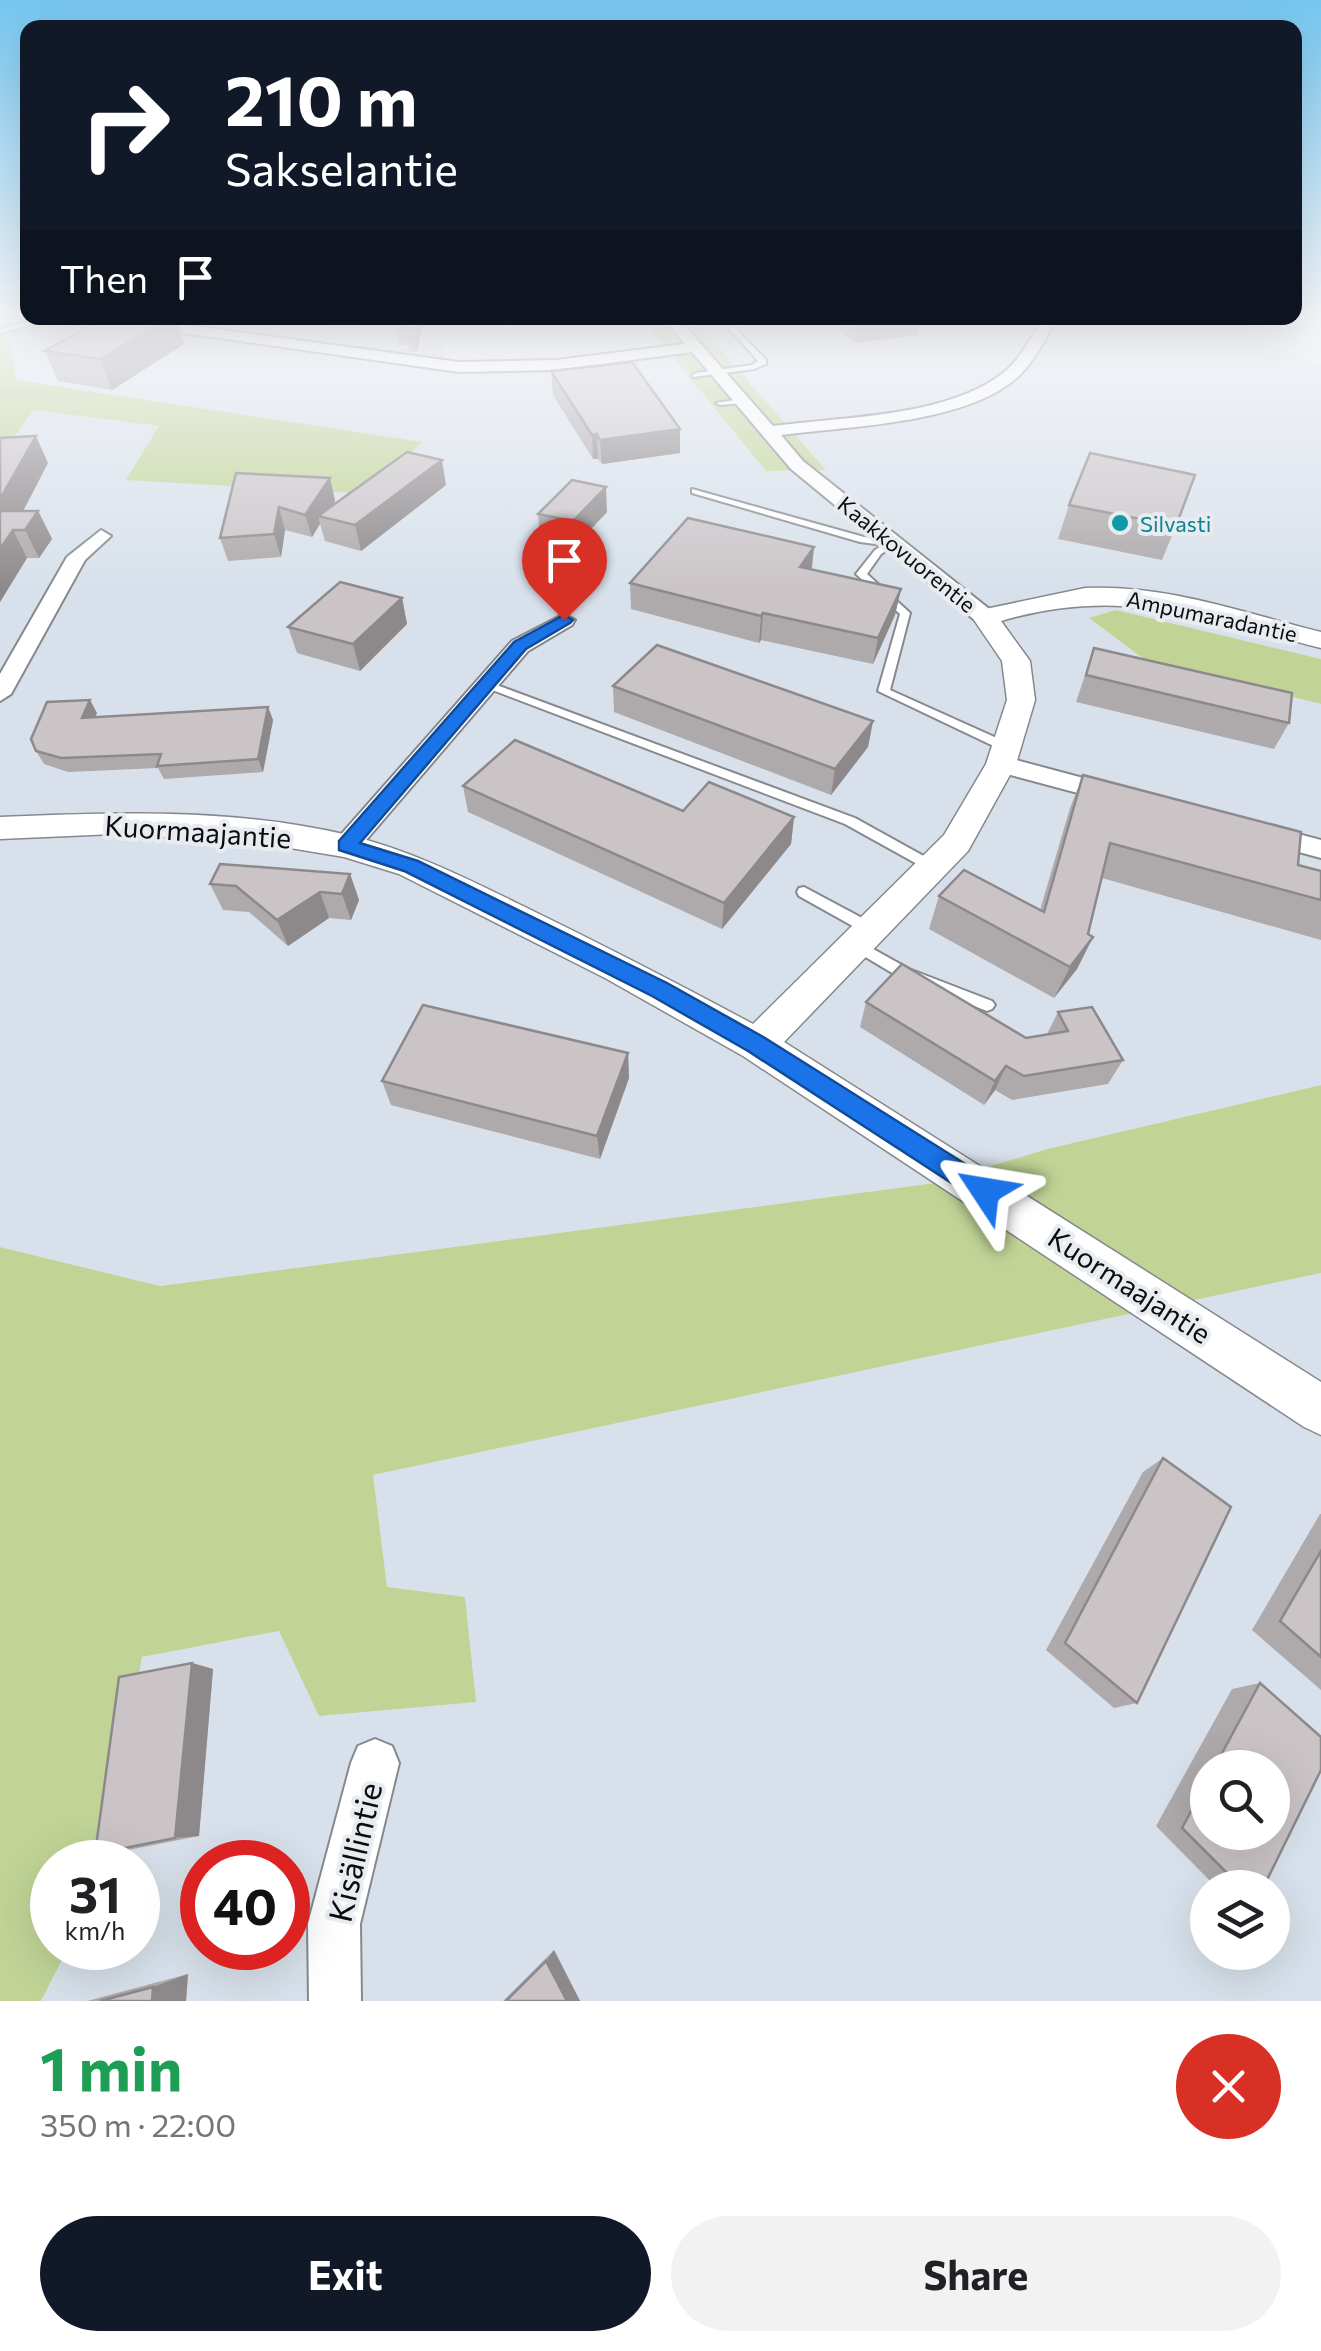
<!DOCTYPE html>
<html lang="en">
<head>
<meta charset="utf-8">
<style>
	:root { --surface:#fff; --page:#f2f2f2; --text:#202124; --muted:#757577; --accent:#111827 }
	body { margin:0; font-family:Commissioner,sans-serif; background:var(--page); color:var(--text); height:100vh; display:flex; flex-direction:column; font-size:38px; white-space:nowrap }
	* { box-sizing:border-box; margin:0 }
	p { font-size:32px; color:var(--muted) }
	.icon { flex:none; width:55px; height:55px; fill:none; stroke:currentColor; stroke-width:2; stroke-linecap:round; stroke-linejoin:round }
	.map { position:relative; height:2001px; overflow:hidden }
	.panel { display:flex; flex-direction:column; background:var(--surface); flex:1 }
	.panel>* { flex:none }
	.banner { position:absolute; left:20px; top:20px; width:1282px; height:305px; border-radius:20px; box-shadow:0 10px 40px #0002; background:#111827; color:#fff; overflow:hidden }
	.controls { position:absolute; left:1190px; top:1750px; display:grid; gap:20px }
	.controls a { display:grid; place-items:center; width:100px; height:100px; border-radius:50%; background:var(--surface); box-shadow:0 10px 40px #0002; font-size:50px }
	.speed { position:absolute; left:30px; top:1840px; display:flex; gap:20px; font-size:50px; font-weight:700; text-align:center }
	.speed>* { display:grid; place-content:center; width:130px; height:130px; border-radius:50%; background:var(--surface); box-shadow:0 10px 40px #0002; line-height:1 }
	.speed small { font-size:25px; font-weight:400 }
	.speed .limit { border:15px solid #d22; background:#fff; color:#111 }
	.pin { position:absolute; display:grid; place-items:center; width:85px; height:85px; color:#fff; margin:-102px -42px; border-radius:50% 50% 50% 0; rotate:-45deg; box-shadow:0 0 10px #0007 }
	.pin .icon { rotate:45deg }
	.me { position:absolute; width:110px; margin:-55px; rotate:303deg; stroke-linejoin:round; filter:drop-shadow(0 0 8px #0008) }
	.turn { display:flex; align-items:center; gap:35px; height:210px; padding:0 40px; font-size:45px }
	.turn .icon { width:130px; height:130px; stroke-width:2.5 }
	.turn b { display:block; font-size:70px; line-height:85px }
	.then { display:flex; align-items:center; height:95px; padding:0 40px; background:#0003; gap:20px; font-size:38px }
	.round { display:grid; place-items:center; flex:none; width:105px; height:105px; border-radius:52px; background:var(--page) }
	.summary { display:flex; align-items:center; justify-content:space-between; height:170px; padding:0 40px }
	h1 { font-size:60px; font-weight:700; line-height:75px; color:#1e9e55 }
	.action { display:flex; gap:20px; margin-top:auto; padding:20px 40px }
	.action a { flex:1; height:115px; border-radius:60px; background:var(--accent); color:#fff; font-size:40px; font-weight:700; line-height:115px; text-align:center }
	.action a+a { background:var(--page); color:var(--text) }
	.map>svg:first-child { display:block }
	.built { fill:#d8e1eb; fill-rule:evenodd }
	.green { fill:#c1d496 }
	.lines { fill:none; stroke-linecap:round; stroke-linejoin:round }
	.service-casing { stroke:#85898d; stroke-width:4 }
	.minor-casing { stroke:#85898d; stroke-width:4 }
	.tertiary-casing { stroke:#85898d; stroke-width:3 }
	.service { fill:#fff; fill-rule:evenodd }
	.minor { fill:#fff; fill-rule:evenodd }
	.tertiary { fill:#fff; fill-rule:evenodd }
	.wall { fill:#aea9ab; fill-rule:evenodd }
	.shaded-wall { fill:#8d898b }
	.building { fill:#cac4c7; stroke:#8d898b; stroke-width:2.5 }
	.route { fill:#1a73e8; stroke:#114b97; stroke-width:2.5 }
	.culture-dot { fill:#0f9aa8; stroke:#e8ecf1; stroke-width:4 }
	.labels { text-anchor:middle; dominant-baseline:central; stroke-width:8; stroke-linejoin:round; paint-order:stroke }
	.far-culture-label { font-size:22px; fill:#0d838f; stroke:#e8ecf1; text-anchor:start }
	.far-street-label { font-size:22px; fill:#0a0c0d; stroke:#e8ecf1 }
	.street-label { font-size:28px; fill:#0a0c0d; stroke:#e8ecf1 }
	.near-street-label { font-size:32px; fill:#0a0c0d; stroke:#e8ecf1 }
</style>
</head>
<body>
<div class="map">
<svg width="1321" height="2001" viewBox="0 0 1321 2001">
	<rect width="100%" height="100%" fill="#e8ecf1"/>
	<!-- built -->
	<g class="built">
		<polygon points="88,318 445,318 443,360 435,367 458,370 557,369 672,355 767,471 825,469 693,318 1199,318 1321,364 1321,659 1116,610 1090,619 1145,660 1321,704 1321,1085 1047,1149 935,1183 160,1286 0,1247 0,457 34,410 160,426 127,479 421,442 15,380 10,338"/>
		<path d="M 1321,1273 L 1321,2001 L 41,2001 L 68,1948 L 138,1948 L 138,1862 L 106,1862 L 141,1657 L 280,1631 L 387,1588 L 372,1475 ZM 1208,1768 L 1272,1768 L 1272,1832 L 1208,1832 ZM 202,1862 L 288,1862 L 288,1948 L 202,1948 ZM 1208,1888 L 1272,1888 L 1272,1952 L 1208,1952 Z"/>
	</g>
	<!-- green -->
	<g class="green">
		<polygon points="0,310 27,310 28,318 88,318 10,338 16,380 422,442 369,494 126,480 159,426 34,410 0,457"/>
		<polygon points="641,318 693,318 826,470 766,471"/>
		<polygon points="1116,610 1321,659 1321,704 1145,660 1089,618"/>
		<polygon points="1321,1085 1321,1273 373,1475 387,1587 465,1597 476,1702 319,1716 279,1631 142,1657 106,1862 52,1862 52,1948 68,1948 41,2001 0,2001 0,1247 160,1286 935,1183 1047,1149"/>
	</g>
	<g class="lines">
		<defs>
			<g id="service">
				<polygon points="43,318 54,318 0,333 0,329"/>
				<polygon points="720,318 726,318 766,360 766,364 754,369 693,377 692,375 696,373 752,365 758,361"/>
				<polygon points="741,399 744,399 744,403 720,405 716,403"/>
				<polygon points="692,489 864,537 896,541 896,545 881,554 867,574 910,613 890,690 1010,744 1010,750 1002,750 878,691 900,614 856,574 875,550 883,545 860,542 692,493"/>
				<polygon points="486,681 855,818 938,864 940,867 938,870 928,870 845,824 482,686 482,682"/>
				<polygon points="804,887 877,926 879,930 877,934 867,934 799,896 797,892 799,888"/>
				<polygon points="857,940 909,969 992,1001 995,1005 992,1009 987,1011 899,977 852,949 850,945"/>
			</g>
			<g id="minor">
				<path d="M 100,318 L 135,318 L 459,362 L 556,360 L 685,344 L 664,318 L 678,318 L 773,426 C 841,417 948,417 1003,373 C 1021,359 1031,337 1043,318 L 1057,318 C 1046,338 1035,360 1019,376 C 967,424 848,426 781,435 L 803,461 L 993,612 L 996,617 L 993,622 L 977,622 L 791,469 L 692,352 L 556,370 L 459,372 L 107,322 Z"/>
				<polygon points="101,530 111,536 85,560 11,694 0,701 0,674 67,557"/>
				<polygon points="564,614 575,620 572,625 528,651 355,853 337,853 333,846 337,839 512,641"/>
				<polygon points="1001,756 1128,790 1132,796 1119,804 992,770 989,764"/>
				<polygon points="1260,824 1321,840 1321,858 1251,839 1247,833 1251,827"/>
				<polygon points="375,1739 392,1746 399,1763 360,1924 361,2001 309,2001 308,1924 351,1763 358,1746"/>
			</g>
			<path id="tertiary" d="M 1085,588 C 1166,584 1244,613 1321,632 L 1321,648 C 1203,619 1123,585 1001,621 L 1030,661 L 1035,700 L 1016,764 L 968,851 L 784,1042 L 1321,1382 L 1321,1435 L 1304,1427 L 743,1056 L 605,978 L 399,874 L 344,857 L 260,843 L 114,834 L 0,839 L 0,817 C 115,812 235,808 348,835 C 410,850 466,878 523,906 C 601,944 677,983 753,1024 L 944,835 L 986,764 L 1007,700 L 1002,661 L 972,617 L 976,611 Z"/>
		</defs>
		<!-- service casing -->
		<use href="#service" class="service-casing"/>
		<!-- minor casing -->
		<use href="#minor" class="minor-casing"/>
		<!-- tertiary casing -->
		<use href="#tertiary" class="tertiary-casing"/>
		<!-- service -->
		<use href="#service" class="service"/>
		<!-- minor -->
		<use href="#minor" class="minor"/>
		<!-- tertiary -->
		<use href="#tertiary" class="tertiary"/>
	</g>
	<!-- wall -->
	<g class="wall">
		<polygon points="195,318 230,318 214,325 196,323"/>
		<polygon points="325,318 360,318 358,328 327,329"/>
		<polygon points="424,318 417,352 409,351 408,345 399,345 395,323"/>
		<polygon points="826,318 920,318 917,335 854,343"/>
		<polygon points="184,344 112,390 58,381 45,351"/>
		<polygon points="551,371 680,429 680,453 602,464 598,459 593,459 553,395"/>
		<polygon points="0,438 48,463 23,511 38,511 52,539 39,558 27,558 0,602"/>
		<polygon points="330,478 335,501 333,505 446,485 361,551 325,541 320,524 312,537 285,530 281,557 228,561 220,538"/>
		<polygon points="1069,505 1176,526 1162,560 1058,539"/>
		<polygon points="607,512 574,547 540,539 538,514"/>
		<polygon points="814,547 812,569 901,589 895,615 873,664 761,640 759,643 631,609 630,583"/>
		<polygon points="402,598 407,624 360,671 297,653 288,627"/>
		<polygon points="1094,648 1289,723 1274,749 1076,702"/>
		<polygon points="613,686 873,721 868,747 831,795 614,712"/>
		<polygon points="268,707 273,720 263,772 164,779 158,768 68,772 44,764 36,751 97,713 95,717"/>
		<polygon points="1083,775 1298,865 1321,871 1321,940 1102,878 1088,934 1093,937 1077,969 1054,998 929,929 939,896 1040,910 1070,808"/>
		<polygon points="463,786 683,811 794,817 791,844 722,929 468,812"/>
		<polygon points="350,874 359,900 351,920 329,918 288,946 249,912 223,910 210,884"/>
		<polygon points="866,1002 1026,1038 1047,1034 1058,1012 1123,1060 1108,1084 1012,1100 995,1090 984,1105 860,1027"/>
		<polygon points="628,1053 629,1078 600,1159 391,1105 382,1081"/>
		<polygon points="1163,1458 1137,1703 1114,1708 1046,1650 1143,1472"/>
		<polygon points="1320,1514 1321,1514 1321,1690 1252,1630"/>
		<polygon points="192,1663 213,1669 199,1836 123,1851 95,1854"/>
		<path d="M 1260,1683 L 1321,1737 L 1321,1770 L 1263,1888 L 1217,1888 L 1156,1826 L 1232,1689 ZM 1208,1768 L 1272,1768 L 1272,1832 L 1208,1832 Z"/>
		<polygon points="554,1950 580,2001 503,2001"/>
		<polygon points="188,1974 186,2001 87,2001"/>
	</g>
	<!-- shaded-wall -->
	<g class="shaded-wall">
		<polygon points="169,318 176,318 184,344 112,390 100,359"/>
		<polygon points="211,318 230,318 214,325"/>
		<polygon points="416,318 424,318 417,352 413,329"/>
		<polygon points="857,318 920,318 917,335 854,343"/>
		<polygon points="680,429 680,453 602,464 600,440"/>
		<polygon points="597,434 598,459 593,459 592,435"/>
		<polygon points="36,436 48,463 13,530 27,558 0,602 0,499"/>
		<polygon points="442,460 446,485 361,551 355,525"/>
		<polygon points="330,478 335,501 325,517 318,516 320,524 312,537 305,515"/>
		<polygon points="606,487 607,512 574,547 573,521"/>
		<polygon points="279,507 285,530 281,557 274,534"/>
		<polygon points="38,511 52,539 39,558 25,530"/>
		<polygon points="814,547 811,572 800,567"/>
		<polygon points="901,589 895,615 873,664 878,638"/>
		<polygon points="402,598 407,624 360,671 353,644"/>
		<polygon points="763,613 761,640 759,643 761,616"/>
		<polygon points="90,700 97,713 89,731 82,718"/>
		<polygon points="268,707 273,720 263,772 258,759"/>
		<polygon points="873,721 868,747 831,795 835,769"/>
		<polygon points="794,817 791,844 722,929 724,903"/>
		<polygon points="350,874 359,900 351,920 342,894"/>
		<polygon points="320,892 329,918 288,946 277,920"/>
		<polygon points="1093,937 1077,969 1054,998 1070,967"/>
		<polygon points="628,1053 629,1078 600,1159 597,1136"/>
		<polygon points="1006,1066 995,1090 984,1105 995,1081"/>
		<polygon points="192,1663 213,1669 199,1836 175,1838"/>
		<polygon points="554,1950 580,2001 567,2001 546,1961"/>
		<polygon points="188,1974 186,2001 152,2001 153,1987"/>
	</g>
	<!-- building -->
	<g class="building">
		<polygon points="104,318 169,318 100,359 45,351"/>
		<polygon points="396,318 416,318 413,329 405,329 405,322 395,323"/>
		<polygon points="632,362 680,429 600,440 597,434 592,435 551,371"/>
		<polygon points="36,436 0,499 0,438"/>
		<polygon points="407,452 442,460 355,525 318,516"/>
		<polygon points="1090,453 1195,475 1176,526 1069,505"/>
		<polygon points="236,473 330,478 305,515 279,507 274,534 220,538"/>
		<polygon points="572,480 606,487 573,521 538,514"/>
		<polygon points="0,511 38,511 25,530 13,530 0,549"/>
		<polygon points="688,518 814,547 800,567 901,589 878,638 763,613 761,616 630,583"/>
		<polygon points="340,582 402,598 353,644 288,627"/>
		<polygon points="657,645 873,721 835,769 613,686"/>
		<polygon points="1094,648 1292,693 1289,723 1086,675"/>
		<polygon points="90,700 82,718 268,707 258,759 157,766 161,754 61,758 36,751 31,739 47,702"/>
		<polygon points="515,740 683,811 709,782 794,817 724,903 463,786"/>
		<polygon points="1083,775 1301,832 1298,865 1321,871 1321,900 1110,843 1088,934 1093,937 1070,967 939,896 964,870 1044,912"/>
		<polygon points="220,864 350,874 342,894 320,892 277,920 236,886 210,884"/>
		<polygon points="902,964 1026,1038 1068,1031 1058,1012 1092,1007 1123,1060 1024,1076 1006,1066 995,1081 866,1002"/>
		<polygon points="423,1005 628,1053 597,1136 382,1081"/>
		<polygon points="1163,1458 1231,1507 1137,1703 1065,1643"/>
		<polygon points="1321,1551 1321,1657 1280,1621"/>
		<polygon points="192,1663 175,1838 95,1854 119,1677"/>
		<polygon points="1260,1683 1321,1737 1321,1770 1263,1888 1242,1888 1182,1828 1208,1780 1208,1832 1272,1832 1272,1768 1214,1768"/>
		<polygon points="546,1961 567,2001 506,2001"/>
		<polygon points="153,1987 152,2001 100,2001"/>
	</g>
	<!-- sky -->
	<linearGradient id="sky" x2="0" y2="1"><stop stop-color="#75c6f0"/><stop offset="0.53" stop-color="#f5f6f9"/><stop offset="1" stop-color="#f5f6f9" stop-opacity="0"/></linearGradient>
	<rect width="1321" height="590" fill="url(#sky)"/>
	<!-- route -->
	<polygon class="route" points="564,615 573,620 570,623 526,649 360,843 418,861 667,983 765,1038 994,1182 998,1191 994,1199 985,1203 976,1199 748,1051 652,996 404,871 339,850 339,841 514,642"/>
	<!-- markers -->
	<circle class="culture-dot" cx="1120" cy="523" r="10"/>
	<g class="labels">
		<!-- far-culture labels -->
		<g class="far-culture-label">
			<text x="1140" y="523">Silvasti</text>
		</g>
		<!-- far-street labels -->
		<g class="far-street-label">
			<text transform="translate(907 554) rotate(39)">Kaakkovuorentie</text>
			<text transform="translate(1212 616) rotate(12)">Ampumaradantie</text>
		</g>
		<!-- street labels -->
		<g class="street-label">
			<text transform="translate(198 831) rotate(4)">Kuormaajantie</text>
			<text transform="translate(1130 1285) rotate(33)">Kuormaajantie</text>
		</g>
		<!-- near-street labels -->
		<g class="near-street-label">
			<text transform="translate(354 1852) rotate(-77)">Kisällintie</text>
		</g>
	</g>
</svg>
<div class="controls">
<a><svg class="icon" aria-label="search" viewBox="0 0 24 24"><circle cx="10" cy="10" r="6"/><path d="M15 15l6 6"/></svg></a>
<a><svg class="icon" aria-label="layers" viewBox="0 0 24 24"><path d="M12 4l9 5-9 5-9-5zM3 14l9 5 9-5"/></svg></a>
</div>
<div class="speed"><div>31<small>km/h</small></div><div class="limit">40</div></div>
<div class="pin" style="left:564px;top:620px;background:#d93025"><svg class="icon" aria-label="arrive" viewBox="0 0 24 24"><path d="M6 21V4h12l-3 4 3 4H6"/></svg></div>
<svg class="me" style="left:985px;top:1191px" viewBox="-20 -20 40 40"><path d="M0-17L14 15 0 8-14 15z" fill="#1a73e8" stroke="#fff" stroke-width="4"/></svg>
<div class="banner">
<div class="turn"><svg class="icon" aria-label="right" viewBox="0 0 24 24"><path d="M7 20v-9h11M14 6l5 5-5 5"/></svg><div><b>210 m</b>Sakselantie</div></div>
<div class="then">Then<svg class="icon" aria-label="arrive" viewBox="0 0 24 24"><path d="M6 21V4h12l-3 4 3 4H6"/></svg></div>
</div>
</div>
<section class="panel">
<div class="summary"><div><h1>1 min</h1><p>350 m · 22:00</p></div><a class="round" style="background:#d93025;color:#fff"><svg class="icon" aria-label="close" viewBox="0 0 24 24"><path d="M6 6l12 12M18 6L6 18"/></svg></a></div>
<div class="action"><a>Exit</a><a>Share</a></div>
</section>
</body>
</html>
